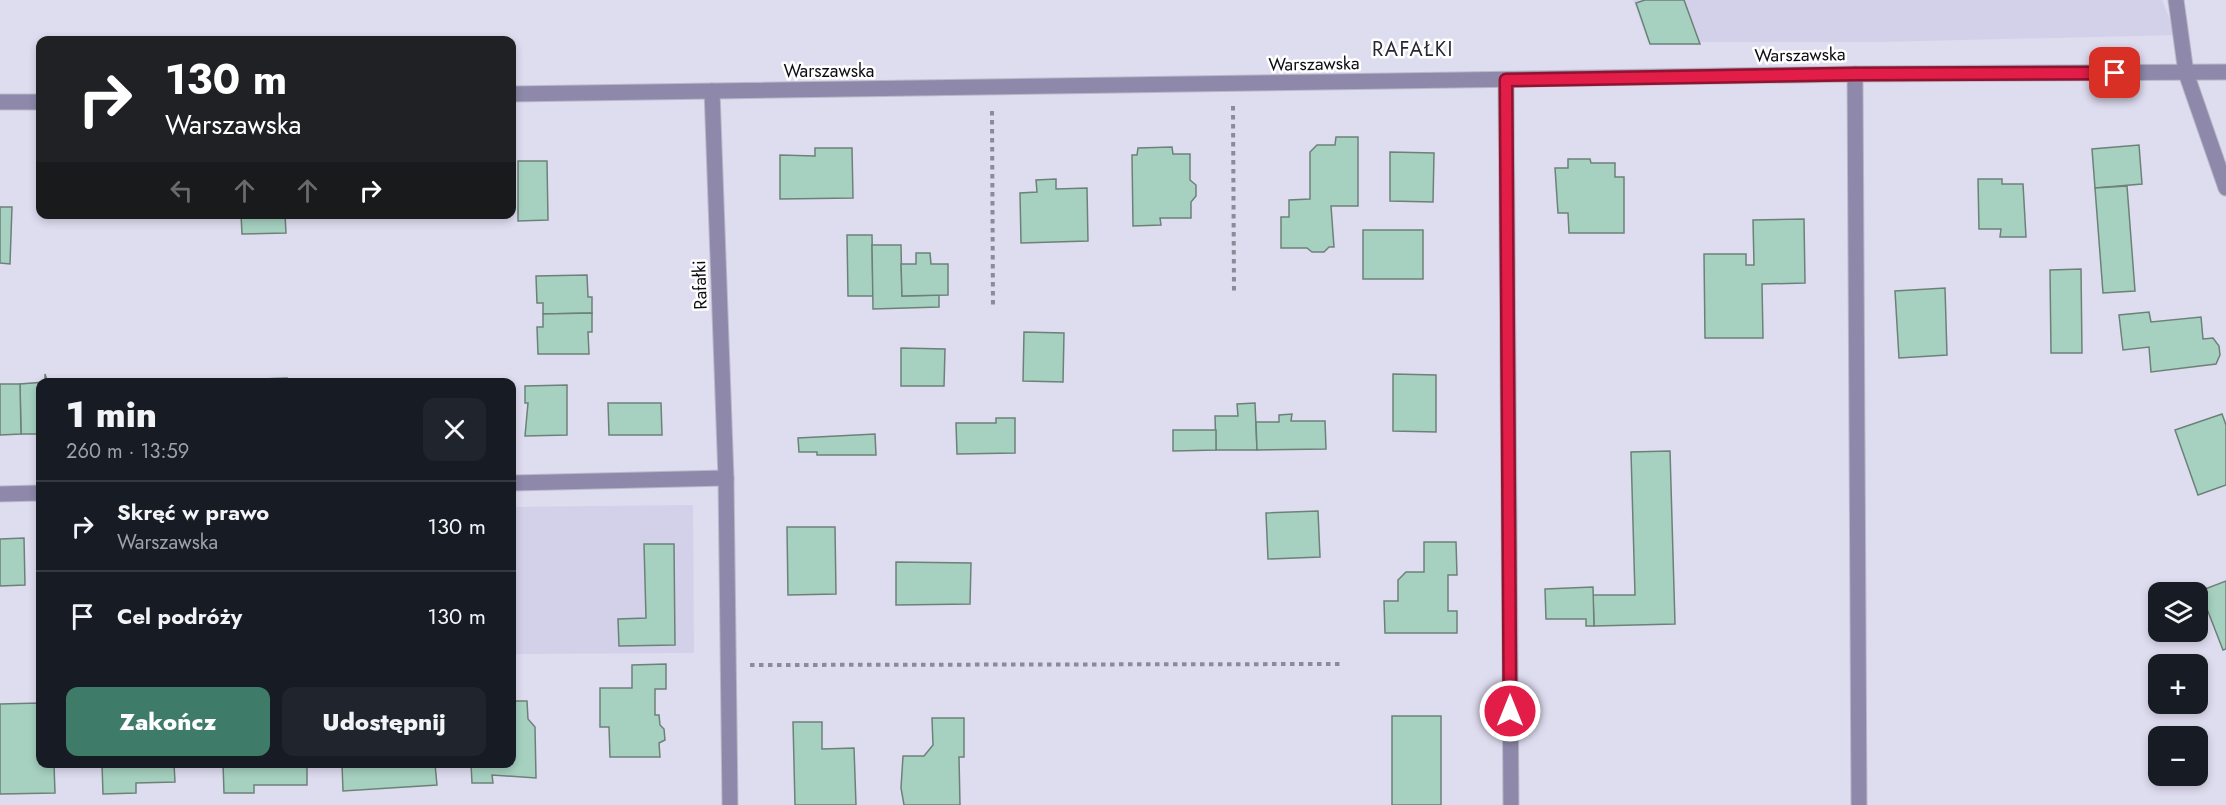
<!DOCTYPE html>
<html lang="pl">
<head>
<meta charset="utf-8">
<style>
	:root { --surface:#171b24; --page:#20242c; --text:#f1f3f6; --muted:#9ea1a6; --line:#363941; --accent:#3e7c69 }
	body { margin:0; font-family:Jost,sans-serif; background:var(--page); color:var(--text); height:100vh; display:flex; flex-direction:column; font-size:22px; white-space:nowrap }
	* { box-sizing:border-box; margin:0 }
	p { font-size:20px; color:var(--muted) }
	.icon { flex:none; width:33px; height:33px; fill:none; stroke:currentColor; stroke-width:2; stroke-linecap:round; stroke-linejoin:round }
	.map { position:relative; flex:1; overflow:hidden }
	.sheet { position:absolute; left:36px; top:378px; width:480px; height:390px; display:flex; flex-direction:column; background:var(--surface); border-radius:12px; box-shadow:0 3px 9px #0003 }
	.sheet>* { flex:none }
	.top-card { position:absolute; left:36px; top:36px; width:480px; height:183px; border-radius:12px; box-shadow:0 3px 9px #0003; background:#202124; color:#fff; overflow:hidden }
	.controls { position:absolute; left:2148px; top:582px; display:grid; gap:12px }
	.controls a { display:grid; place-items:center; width:60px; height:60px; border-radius:12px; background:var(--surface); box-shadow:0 3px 9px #0003; font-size:30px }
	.pin { position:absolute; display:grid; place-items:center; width:51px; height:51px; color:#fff; margin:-26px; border-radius:12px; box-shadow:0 3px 9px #0006 }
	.me { position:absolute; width:66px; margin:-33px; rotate:0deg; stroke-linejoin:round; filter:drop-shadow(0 0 4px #0008) }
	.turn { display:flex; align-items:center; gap:21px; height:126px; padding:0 30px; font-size:27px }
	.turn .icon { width:78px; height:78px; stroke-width:2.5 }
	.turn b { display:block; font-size:42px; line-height:51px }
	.lanes { display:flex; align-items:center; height:57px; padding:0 30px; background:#0003; justify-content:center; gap:30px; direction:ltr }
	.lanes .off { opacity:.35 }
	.round { display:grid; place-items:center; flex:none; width:63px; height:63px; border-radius:12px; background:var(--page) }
	.head { display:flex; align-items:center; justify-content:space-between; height:102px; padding:0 30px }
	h1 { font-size:36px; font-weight:800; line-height:45px }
	.primary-button { display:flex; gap:12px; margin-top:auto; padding:12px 30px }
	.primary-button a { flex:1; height:69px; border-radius:12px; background:var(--accent); color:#fff; font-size:24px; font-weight:800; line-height:69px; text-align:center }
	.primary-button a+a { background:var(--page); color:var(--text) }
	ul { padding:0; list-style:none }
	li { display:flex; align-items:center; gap:18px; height:90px; padding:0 30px; border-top:2px solid var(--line) }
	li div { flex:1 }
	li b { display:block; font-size:22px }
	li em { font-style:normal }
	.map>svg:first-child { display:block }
	.built { fill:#d3d0e9 }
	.building { fill:#a6d1c1; stroke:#6d8179; stroke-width:1.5 }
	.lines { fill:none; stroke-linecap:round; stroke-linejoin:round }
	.minor-casing { stroke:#b9b7c7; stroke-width:17 }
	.path { stroke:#8c8a98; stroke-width:4; stroke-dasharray:4.5 4.5; stroke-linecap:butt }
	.minor { stroke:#8e89aa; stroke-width:15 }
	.route-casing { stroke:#92132f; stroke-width:15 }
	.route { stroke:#e11d48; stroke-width:10 }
	.labels { text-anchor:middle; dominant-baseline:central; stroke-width:5; stroke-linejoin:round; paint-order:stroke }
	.street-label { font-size:18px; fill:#0e0d13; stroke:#fff }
	.neighbourhood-label { font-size:20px; letter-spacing:1.5px; fill:#292735; stroke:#fff }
</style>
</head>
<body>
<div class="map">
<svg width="2226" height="805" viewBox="0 0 2226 805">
	<rect width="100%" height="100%" fill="#dedcef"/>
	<!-- built -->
	<g class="built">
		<polygon points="1633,0 2162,0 2176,35 1879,42 1648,42"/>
		<polygon points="693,505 694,653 512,654 512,507"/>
	</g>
	<!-- building -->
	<g class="building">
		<polygon points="1645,0 1684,0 1700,44 1650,44 1636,3"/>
		<polygon points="1336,137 1358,137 1358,206 1331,206 1334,247 1329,247 1324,252 1312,252 1307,248 1281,248 1281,217 1289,217 1289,200 1310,199 1310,152 1317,145 1335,145"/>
		<polygon points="2139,145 2142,184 2095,188 2092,149"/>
		<polygon points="1172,147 1173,154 1190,154 1190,180 1196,185 1196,196 1191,202 1191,218 1160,218 1161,225 1133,226 1132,155 1137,155 1138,148"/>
		<polygon points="815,148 852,148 853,198 780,199 780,155 815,156"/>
		<polygon points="1390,152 1434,153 1433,202 1390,201"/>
		<polygon points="1568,159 1590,159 1591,163 1615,163 1615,177 1624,177 1624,233 1569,233 1568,213 1558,213 1555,168 1568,168"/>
		<polygon points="518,161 547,161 548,220 518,221"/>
		<polygon points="1056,179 1056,189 1087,188 1088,241 1021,243 1020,193 1037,192 1036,180"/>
		<polygon points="1978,179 2002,179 2002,184 2023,184 2026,237 2000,237 2001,229 1979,229"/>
		<polygon points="2127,186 2135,291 2103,293 2095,188"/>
		<polygon points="0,207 12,207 10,264 0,263"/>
		<polygon points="241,214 285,214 286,233 242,234"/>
		<polygon points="1804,219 1805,283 1762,284 1763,338 1705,338 1704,254 1746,254 1746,265 1754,265 1753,220"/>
		<rect x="1363" y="230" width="60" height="49"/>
		<polygon points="847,235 872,235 873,296 848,296"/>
		<polygon points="872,245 901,245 902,296 939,295 939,307 873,309"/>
		<polygon points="916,253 930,253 931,264 948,264 948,295 902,296 901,264 916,264"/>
		<polygon points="2081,269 2082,353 2051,353 2050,270"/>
		<polygon points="587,275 588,297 592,297 592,313 543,314 543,303 537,303 536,276"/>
		<polygon points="1945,288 1947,355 1899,358 1895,291"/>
		<polygon points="2149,312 2151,322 2201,317 2203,339 2213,338 2219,346 2220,355 2216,364 2151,372 2149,347 2123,350 2119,315"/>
		<polygon points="592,313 592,332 588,332 589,354 538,354 537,327 543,327 543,314"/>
		<polygon points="1024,332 1064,333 1063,382 1023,381"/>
		<polygon points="901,348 945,349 944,386 901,386"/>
		<polygon points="45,374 47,380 68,380 68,382 40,382 40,434 21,434 20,384 45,382"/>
		<polygon points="1393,374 1436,375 1436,432 1393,431"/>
		<polygon points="287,378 287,382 229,382 229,380"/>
		<polygon points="0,384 20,384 21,434 0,435"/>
		<polygon points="567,385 567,435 525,436 528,403 525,403 525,386"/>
		<polygon points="608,403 661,403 662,435 609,435"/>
		<polygon points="1255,403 1257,450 1216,450 1215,416 1238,416 1237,404"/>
		<polygon points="1292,414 1291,421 1325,421 1326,449 1257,450 1256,422 1279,422 1279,415"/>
		<polygon points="2222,414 2226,425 2226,485 2198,495 2175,430"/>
		<polygon points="996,418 1015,418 1015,453 957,454 956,423 996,423"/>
		<polygon points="1173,430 1216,430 1216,450 1173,451"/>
		<polygon points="875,434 876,455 817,455 817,452 799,452 798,438"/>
		<polygon points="1670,451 1675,624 1594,626 1593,595 1635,595 1631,452"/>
		<polygon points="1318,511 1320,557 1268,559 1266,513"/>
		<polygon points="787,527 835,527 836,594 788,595"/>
		<polygon points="24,538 25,585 0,586 0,539"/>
		<polygon points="1424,542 1456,542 1457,575 1448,575 1448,611 1457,611 1457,633 1385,633 1384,601 1398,601 1398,580 1406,572 1424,572"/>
		<polygon points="644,544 674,544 675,645 619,646 618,619 646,618"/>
		<polygon points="896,562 971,563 970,604 896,605"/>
		<polygon points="2226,581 2226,649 2223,650 2200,591"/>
		<polygon points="1593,587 1594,626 1586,626 1586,619 1546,619 1545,589"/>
		<polygon points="666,664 666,689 655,689 655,715 659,715 660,725 664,729 665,740 659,743 660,757 610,757 609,727 600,727 600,688 632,688 632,665"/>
		<polygon points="512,701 527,701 528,719 535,727 536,778 492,775 493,783 472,783 471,764 512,764"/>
		<polygon points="40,703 40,764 54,764 55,793 0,794 0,704"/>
		<rect x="1392" y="716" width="49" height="89"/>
		<polygon points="932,718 964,718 964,757 959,757 960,805 904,805 901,788 903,756 924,756 933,745"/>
		<polygon points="793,722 822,722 822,749 854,748 856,805 795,805"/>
		<polygon points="102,764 174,764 175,782 136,783 136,793 103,794"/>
		<polygon points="223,764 307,764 307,785 254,785 254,793 224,793"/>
		<polygon points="342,764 435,764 437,785 343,791"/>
	</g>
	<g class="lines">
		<defs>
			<g id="minor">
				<polyline points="2176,0 2186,73 2226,188"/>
				<polyline points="1855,74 1859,805"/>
				<polyline points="1506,80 1511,805"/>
				<polyline points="712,91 726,478 730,805"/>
				<polyline points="512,94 1855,74 2226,72"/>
				<polyline points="0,102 40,102"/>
				<polyline points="512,483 726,478"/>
				<polyline points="0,494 40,493"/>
			</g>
		</defs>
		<!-- minor casing -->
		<use href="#minor" class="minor-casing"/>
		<!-- path -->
		<g class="path">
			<polyline points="1233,106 1234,291"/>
			<polyline points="992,111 993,308"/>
			<polyline points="750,665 1340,664"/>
		</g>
		<!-- minor -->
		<use href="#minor" class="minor"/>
	</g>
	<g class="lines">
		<defs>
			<polyline id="route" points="1510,711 1506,80 1855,74 2115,73"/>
		</defs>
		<!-- route casing -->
		<use href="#route" class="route-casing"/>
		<!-- route -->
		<use href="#route" class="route"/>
	</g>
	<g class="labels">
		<!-- street labels -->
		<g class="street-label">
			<text transform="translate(1800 55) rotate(-1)">Warszawska</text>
			<text transform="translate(1314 64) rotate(-1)">Warszawska</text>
			<text x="829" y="71">Warszawska</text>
			<text transform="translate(700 285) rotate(-92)">Rafałki</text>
		</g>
		<!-- neighbourhood labels -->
		<g class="neighbourhood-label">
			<text x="1413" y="49">RAFAŁKI</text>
		</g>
	</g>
</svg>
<div class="controls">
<a><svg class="icon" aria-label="layers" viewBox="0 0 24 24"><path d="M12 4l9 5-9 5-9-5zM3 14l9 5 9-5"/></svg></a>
<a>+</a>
<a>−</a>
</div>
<div class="pin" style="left:2115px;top:73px;background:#d93025"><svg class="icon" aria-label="arrive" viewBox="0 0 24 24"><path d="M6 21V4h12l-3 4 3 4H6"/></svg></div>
<svg class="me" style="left:1510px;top:711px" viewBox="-20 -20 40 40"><circle r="17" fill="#e11d48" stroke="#fff" stroke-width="3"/><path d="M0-11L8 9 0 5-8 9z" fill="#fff"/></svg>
<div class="top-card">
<div class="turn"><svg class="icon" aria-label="right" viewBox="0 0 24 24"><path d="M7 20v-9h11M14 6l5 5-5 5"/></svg><div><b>130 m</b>Warszawska</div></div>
<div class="lanes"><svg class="icon off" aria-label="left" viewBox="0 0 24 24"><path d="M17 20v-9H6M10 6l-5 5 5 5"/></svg><svg class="icon off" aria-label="ahead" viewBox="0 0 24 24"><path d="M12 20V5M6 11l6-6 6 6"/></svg><svg class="icon off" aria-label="ahead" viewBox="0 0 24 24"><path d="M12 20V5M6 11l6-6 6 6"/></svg><svg class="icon" aria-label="right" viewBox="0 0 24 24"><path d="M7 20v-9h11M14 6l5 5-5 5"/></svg></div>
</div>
<section class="sheet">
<div class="head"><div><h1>1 min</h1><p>260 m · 13:59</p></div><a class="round"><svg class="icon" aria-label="close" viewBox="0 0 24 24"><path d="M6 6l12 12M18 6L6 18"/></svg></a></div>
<ul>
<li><svg class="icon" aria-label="right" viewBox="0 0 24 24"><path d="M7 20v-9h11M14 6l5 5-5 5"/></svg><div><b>Skręć w prawo</b><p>Warszawska</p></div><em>130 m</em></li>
<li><svg class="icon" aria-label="arrive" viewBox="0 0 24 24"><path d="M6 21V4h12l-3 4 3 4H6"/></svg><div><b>Cel podróży</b></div><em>130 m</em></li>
</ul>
<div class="primary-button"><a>Zakończ</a><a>Udostępnij</a></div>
</section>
</div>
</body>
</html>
